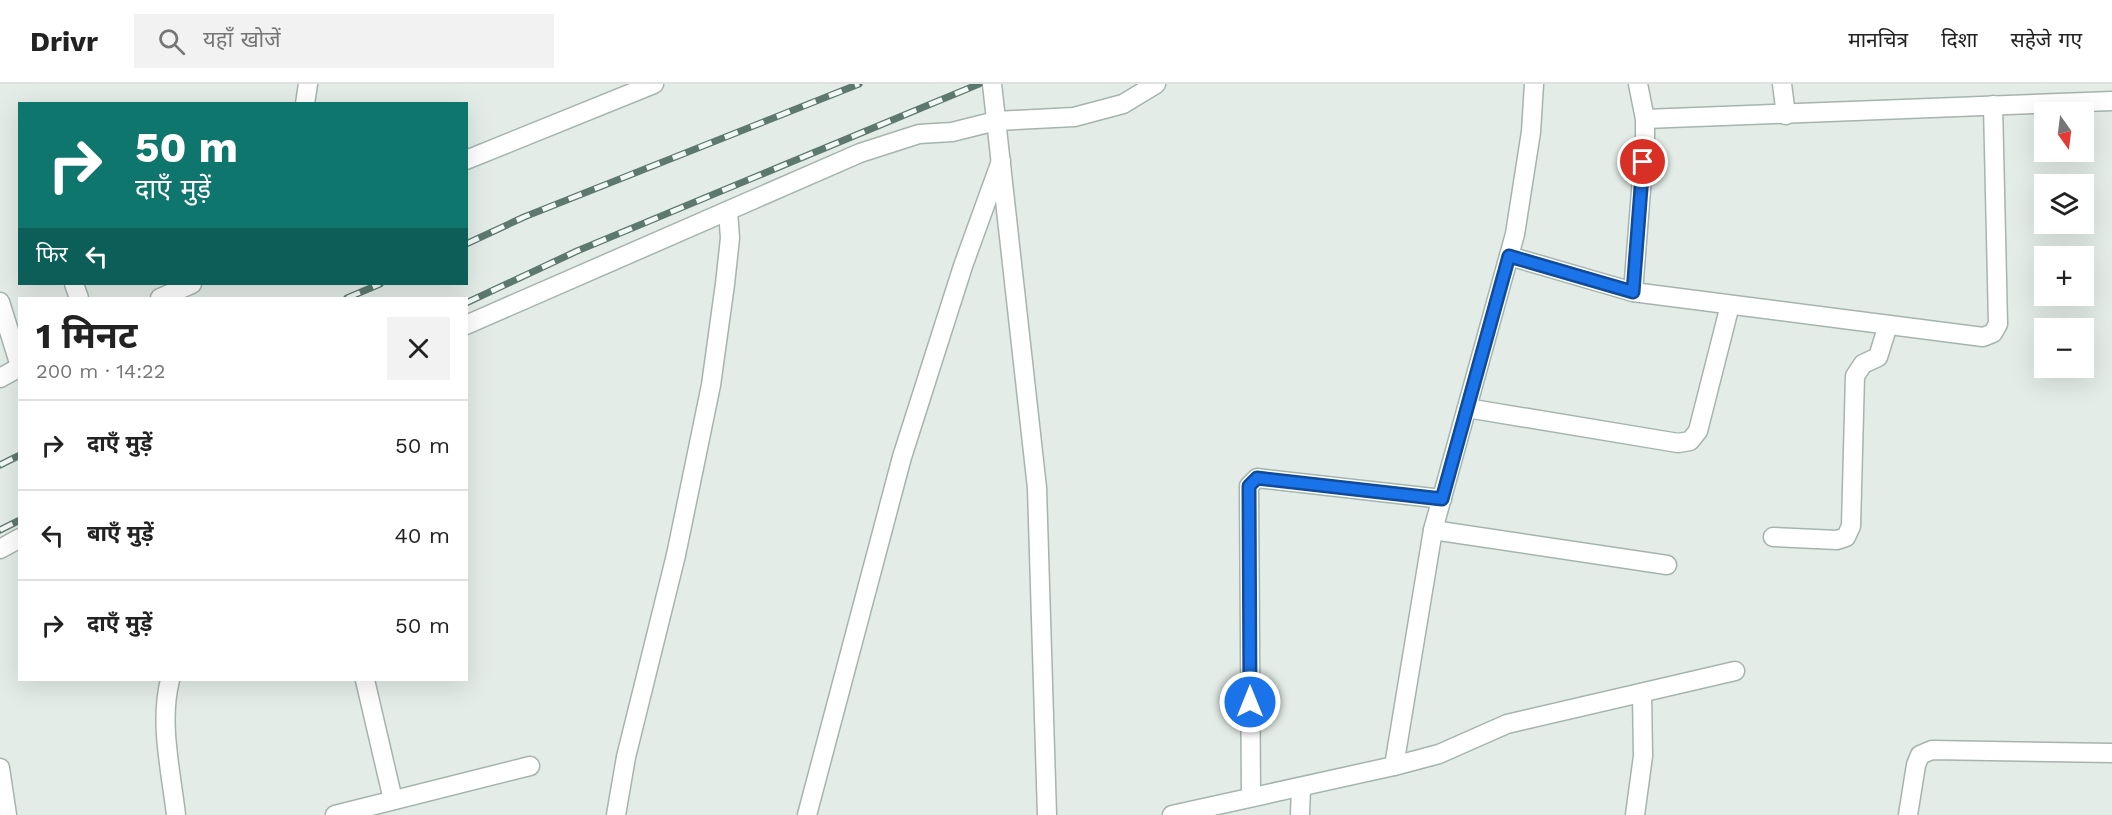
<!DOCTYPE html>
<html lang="hi">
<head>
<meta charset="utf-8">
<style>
	:root { --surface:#fff; --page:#f2f2f2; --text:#222; --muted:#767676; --line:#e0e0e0 }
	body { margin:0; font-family:"Work Sans","Noto Sans Devanagari",sans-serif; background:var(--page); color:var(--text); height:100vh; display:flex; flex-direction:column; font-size:22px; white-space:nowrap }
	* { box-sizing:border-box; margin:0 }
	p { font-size:20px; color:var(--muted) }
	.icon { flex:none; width:33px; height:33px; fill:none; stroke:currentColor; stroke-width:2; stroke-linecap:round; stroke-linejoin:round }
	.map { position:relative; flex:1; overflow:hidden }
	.sheet { position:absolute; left:18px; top:213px; width:450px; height:384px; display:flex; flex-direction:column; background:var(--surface); border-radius:0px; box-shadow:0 6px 24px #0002 }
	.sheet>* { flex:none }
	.guide { position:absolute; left:18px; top:18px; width:450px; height:183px; border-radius:0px; box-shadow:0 6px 24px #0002; background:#0f766e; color:#fff; overflow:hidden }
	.needle { width:39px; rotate:166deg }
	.tools { position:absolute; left:2034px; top:18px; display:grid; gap:12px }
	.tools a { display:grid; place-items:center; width:60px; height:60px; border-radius:0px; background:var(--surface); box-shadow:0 6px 24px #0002; font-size:30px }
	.pin { position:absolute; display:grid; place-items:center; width:51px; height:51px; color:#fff; margin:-26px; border:3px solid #fff; border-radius:50%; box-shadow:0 2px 6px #0007 }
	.me { position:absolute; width:66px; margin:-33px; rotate:0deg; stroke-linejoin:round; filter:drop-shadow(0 0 4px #0008) }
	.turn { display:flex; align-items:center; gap:21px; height:126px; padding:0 18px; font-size:27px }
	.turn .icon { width:78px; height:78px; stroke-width:2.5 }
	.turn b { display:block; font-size:42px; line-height:51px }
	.then { display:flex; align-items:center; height:57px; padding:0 18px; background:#0003; gap:12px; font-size:22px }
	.round { display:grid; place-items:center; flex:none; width:63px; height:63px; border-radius:0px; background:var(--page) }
	.headline { display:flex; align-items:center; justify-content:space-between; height:102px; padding:0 18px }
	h1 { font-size:36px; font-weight:700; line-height:45px }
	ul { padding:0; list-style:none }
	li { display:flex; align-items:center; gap:18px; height:90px; padding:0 18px; border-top:2px solid var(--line) }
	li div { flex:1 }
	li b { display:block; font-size:22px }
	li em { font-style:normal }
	header { display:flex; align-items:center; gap:36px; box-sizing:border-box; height:84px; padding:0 30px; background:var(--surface); border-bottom:2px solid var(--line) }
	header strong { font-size:28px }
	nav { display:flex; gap:33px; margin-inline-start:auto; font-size:21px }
	.search { width:420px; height:54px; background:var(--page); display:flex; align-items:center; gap:15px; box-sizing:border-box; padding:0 21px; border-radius:0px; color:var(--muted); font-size:22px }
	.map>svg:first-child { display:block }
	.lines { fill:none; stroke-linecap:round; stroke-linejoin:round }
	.minor-casing { stroke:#a6b4ae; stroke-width:21 }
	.tertiary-casing { stroke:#a6b4ae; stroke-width:21 }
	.minor { stroke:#fff; stroke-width:18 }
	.tertiary { stroke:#fff; stroke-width:18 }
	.rail-casing { stroke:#5d796f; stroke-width:7 }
	.rail { stroke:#f3f9f6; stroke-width:4.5; stroke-dasharray:14; stroke-linecap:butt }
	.route-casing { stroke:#114b97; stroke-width:15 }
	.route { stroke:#1a73e8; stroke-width:10 }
</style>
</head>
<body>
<header>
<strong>Drivr</strong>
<div class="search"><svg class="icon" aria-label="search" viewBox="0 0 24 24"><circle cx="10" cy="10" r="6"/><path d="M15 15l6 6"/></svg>यहाँ खोजें</div>
<nav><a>मानचित्र</a><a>दिशा</a><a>सहेजे गए</a></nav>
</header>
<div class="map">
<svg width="2112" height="731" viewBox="0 0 2112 731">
	<rect width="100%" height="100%" fill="#e3ece7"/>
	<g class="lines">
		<defs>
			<g id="minor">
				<polyline points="1782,0 1786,31"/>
				<polyline points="305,20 308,0"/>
				<polyline points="1645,35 2112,17"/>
				<polyline points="466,76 654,0"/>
				<polyline points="1509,172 1633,208 1983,253 1993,249 1998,240 1993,21"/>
				<polyline points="74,200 79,214"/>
				<polyline points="1633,208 1645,56 1645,35 1638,0"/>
				<polyline points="160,214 192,200"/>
				<polyline points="0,218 20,282"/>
				<polyline points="466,241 860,69 919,50 952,48 996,37 1074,33 1123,20 1156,0"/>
				<polyline points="0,294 20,283"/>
				<polyline points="1467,324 1678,359 1690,357 1698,347 1730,221"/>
				<polyline points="1433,446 1667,481"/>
				<polyline points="1773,453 1837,456 1846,453 1851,442 1855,292 1863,280 1878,273 1888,241"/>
				<polyline points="0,465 20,454"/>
				<path d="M 170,596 C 159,639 171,687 176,731"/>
				<polyline points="365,596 393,716"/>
				<polyline points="1394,682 1433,446 1515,150 1531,48 1534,0"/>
				<polyline points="0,684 7,731"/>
				<polyline points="1251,713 1249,402 1257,394 1442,415"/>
				<polyline points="335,731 530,682"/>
				<polyline points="616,731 626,673 676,471 711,301 725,200 730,154 728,127"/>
				<polyline points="807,731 902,373 963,182 1001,77"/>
				<polyline points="1172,731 1394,682 1439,670 1507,640 1735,587"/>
				<polyline points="1300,731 1301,703"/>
				<polyline points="1635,731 1643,672 1642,610"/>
				<polyline points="1908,731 1916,681 1920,671 1932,666 2112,669"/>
			</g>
			<polyline id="tertiary" points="992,0 1037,404 1047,731"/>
		</defs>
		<!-- minor casing -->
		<use href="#minor" class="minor-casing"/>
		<!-- tertiary casing -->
		<use href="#tertiary" class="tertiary-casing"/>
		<!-- minor -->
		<use href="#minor" class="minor"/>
		<!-- tertiary -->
		<use href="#tertiary" class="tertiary"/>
		<defs>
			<g id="rail">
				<polyline points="466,160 524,133 859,0"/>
				<polyline points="347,214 380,200"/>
				<polyline points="466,219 577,167 979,0"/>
				<polyline points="0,381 20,371"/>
				<polyline points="0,446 20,436"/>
			</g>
		</defs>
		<!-- rail casing -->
		<use href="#rail" class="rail-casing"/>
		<!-- rail -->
		<use href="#rail" class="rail"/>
	</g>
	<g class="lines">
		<defs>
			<polyline id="route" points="1250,618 1249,402 1257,394 1442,415 1509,172 1633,208 1643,78"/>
		</defs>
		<!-- route casing -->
		<use href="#route" class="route-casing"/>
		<!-- route -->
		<use href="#route" class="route"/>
	</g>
</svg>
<div class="tools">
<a><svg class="needle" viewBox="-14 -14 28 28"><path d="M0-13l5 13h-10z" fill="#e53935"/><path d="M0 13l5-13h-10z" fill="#767676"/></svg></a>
<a><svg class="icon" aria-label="layers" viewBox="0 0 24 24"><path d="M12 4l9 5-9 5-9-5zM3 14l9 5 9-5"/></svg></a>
<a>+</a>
<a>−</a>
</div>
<div class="pin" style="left:1643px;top:78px;background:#d93025"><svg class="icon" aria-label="arrive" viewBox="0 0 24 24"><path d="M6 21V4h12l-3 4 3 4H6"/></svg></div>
<svg class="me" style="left:1250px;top:618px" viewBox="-20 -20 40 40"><circle r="17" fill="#1a73e8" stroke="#fff" stroke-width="3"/><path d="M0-11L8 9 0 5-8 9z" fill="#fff"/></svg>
<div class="guide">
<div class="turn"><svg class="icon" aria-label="right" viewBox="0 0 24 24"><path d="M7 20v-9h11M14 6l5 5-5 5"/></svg><div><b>50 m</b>दाएँ मुड़ें</div></div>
<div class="then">फिर<svg class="icon" aria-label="left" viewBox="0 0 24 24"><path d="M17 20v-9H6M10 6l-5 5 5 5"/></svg></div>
</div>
<section class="sheet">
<div class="headline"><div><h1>1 मिनट</h1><p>200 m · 14:22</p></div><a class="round"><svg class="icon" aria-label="close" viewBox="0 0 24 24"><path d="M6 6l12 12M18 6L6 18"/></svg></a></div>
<ul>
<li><svg class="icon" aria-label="right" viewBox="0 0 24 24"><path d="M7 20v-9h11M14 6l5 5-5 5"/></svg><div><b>दाएँ मुड़ें</b></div><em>50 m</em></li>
<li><svg class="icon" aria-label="left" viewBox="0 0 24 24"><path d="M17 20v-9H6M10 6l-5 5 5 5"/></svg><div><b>बाएँ मुड़ें</b></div><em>40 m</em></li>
<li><svg class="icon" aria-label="right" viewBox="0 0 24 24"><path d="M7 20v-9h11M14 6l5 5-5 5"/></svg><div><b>दाएँ मुड़ें</b></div><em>50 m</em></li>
</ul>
</section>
</div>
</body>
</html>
